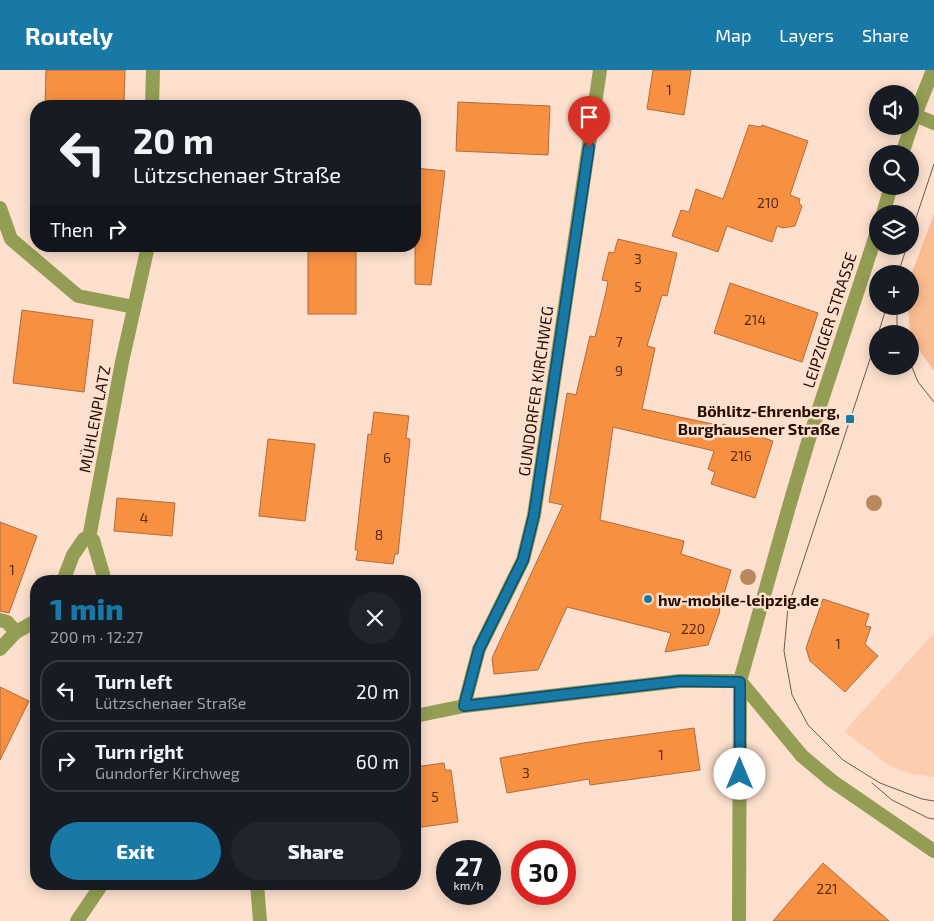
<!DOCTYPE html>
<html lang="en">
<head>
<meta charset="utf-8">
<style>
	:root { --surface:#171b24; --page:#20242c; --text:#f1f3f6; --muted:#9ea1a6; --line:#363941; --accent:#1879a6 }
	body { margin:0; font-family:"Exo 2",sans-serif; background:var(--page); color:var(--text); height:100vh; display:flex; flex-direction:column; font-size:19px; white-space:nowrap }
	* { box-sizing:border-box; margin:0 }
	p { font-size:16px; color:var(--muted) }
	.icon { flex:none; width:28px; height:28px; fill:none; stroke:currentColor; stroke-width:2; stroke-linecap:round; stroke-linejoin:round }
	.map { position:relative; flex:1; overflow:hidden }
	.panel { position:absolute; left:30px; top:505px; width:391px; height:315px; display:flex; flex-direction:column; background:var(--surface); border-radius:20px; box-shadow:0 2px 12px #0003 }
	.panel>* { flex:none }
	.top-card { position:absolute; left:30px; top:30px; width:391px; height:152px; border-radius:20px; box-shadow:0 2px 12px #0003; background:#171b24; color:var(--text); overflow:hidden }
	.controls { position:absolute; left:869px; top:15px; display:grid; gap:10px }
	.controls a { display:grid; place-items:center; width:50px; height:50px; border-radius:50%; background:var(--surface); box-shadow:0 2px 12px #0003; font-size:25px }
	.speed { position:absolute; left:436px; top:770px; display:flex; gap:10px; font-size:25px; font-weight:700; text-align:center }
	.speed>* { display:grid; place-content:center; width:65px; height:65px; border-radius:50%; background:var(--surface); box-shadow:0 2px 12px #0003; line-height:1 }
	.speed small { font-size:12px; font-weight:400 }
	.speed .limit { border:8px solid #d22; background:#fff; color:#111 }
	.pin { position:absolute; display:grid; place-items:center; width:42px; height:42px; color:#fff; margin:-51px -21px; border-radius:50% 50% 50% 0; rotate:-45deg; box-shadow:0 0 5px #0007 }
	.pin .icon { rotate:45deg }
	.me { position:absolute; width:55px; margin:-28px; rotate:0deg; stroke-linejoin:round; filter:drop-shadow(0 0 4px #0008) }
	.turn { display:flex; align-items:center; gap:18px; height:105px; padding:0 20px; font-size:22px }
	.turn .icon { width:65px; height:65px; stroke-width:2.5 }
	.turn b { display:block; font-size:35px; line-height:42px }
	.then { display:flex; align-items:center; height:48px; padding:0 20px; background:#0003; gap:10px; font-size:19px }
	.round { display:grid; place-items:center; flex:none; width:52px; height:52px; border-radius:26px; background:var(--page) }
	.head { display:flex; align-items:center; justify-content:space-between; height:85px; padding:0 20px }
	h1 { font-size:30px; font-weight:800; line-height:38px; color:var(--accent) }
	.cta { display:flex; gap:10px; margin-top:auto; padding:10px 20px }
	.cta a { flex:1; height:58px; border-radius:30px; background:var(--accent); color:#fff; font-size:20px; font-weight:800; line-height:58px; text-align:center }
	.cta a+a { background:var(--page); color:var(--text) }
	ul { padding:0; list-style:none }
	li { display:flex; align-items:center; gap:15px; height:62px; margin:0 10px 8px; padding:0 10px; border:2px solid var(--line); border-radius:20px }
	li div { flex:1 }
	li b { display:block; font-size:19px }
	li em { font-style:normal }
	header { display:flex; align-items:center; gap:30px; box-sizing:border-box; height:70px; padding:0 25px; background:var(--accent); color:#fff }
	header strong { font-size:24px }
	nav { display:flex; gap:28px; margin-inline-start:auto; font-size:18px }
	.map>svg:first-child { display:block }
	.built { fill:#fccdaf }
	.green { fill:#fcbc91 }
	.building { fill:#f89041; stroke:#ac6d40 }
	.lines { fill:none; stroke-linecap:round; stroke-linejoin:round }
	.service { stroke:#949d54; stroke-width:14 }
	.minor { stroke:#949d54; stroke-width:14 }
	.tertiary { stroke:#949d54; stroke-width:14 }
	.tram { stroke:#745a4b; stroke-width:1 }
	.tree { fill:#b9885c }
	.route-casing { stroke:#104f6c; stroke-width:12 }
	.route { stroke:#1879a6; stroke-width:9 }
	.poi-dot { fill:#1879a6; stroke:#fcdfcc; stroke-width:2 }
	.labels { text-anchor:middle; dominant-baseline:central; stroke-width:5; stroke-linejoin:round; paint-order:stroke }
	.number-label { font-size:14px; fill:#592d10 }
	.street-label { font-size:16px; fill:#240c00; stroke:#fcdfcc }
	.poi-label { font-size:16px; font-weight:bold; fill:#240c00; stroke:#fcdfcc; text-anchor:end }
</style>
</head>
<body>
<header>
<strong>Routely</strong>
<nav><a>Map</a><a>Layers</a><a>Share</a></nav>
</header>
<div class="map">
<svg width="934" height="851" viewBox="0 0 934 851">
	<rect width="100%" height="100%" fill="#fcdfcc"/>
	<!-- built -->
	<polygon class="built" points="934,563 934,707 907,703 887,694 845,662 850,655"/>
	<!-- green -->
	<polygon class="green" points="934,144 934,301 910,267 908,236 910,236 910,208"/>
	<!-- building -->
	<g class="building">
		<polygon points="46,0 125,0 124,36 45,36"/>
		<polygon points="653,0 691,0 684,45 647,39"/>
		<polygon points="458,32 550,36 548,85 456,81"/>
		<polygon points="749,55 761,57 762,55 808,71 790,125 800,129 799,133 802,136 795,156 783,158 777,156 772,172 727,156 718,182 672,166 681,140 689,142 696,119 723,129"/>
		<polygon points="415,98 445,101 431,215 415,214"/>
		<polygon points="618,169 677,183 667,226 662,225 647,276 655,278 642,339 722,356 723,354 773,371 755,428 711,414 715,402 708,399 714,381 613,357 600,450 684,471 681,484 731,500 719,541 720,541 708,575 665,582 671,563 567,537 538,600 494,604 492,588 563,435 549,432 567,323 576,325 590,266 595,267 606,222 608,211 602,210 609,182 614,183"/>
		<rect x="308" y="176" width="48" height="68"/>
		<polygon points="730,213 818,243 802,292 714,263"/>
		<polygon points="22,240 93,250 84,322 13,313"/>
		<polygon points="374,342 409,346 406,368 410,369 398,484 395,484 393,494 356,490 358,480 355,480 368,364 371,365"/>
		<polygon points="268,369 315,374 305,451 259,446"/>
		<polygon points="117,428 175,433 172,466 114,461"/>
		<polygon points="0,452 37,466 9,543 0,541"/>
		<polygon points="823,529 869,544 865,556 871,557 865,574 878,586 845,622 810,591 806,578"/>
		<polygon points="0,617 29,631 0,690"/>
		<polygon points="694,658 700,700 590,715 589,709 507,723 500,688 583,673"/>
		<polygon points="444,693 445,700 451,700 458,752 415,758 415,697"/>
		<polygon points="823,793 889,851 773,851"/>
	</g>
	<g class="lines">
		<!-- service -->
		<g class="service">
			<polyline points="152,36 153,0"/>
			<polyline points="915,45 934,53"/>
			<polyline points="0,138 11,169 78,226 134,237"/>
			<polyline points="89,468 122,292 148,176"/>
			<polyline points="0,550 7,552 16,562"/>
		</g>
		<!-- minor -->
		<g class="minor">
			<path d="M 63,511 L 73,485 L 84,469 C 87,467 90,468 93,470 L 105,511"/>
			<polyline points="0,579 16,562 36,551"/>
			<polyline points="464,636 479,579 523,490 534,445 600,0"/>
			<polyline points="257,814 260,851"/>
			<polyline points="739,851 740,611"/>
		</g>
		<!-- tertiary -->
		<g class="tertiary">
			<polyline points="902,84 915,45 933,0"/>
			<polyline points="883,144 891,116"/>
			<polyline points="740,611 788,440 808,372 878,159"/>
			<polyline points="740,611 802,686 832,711 934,781"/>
			<polyline points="415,646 464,636 680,611 740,611"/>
			<polyline points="77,851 102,814"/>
		</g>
		<!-- tram -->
		<g class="tram">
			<polyline points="910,166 934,94"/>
			<polyline points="898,204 907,176"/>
			<polyline points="897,236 897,260 898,264"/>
			<polyline points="878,264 887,236"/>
			<polyline points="878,265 788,537 784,581 792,625 808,655 843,690 880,713 922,729 934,731"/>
			<polyline points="910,292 918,312 934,332"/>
			<polyline points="872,713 892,730 928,748 934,749"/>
		</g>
	</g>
	<!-- trees -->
	<g class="tree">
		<circle cx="874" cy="433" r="8"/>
		<circle cx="748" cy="507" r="8"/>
	</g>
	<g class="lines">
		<defs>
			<polyline id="route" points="589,77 534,445 523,490 479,579 464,636 680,611 740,612 740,704"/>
		</defs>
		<!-- route casing -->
		<use href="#route" class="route-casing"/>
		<!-- route -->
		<use href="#route" class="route"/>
	</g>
	<!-- markers -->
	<g class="poi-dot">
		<rect x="845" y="344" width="10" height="10" rx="2.5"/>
		<circle cx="648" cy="529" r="5"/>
	</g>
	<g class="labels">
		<!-- number labels -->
		<g class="number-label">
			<text x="669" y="19">1</text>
			<text x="768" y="132">210</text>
			<text x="638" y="188">3</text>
			<text x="638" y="216">5</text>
			<text x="755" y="249">214</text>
			<text x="619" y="271">7</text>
			<text x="619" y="300">9</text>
			<text x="741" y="385">216</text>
			<text x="387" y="387">6</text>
			<text x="144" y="447">4</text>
			<text x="379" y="464">8</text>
			<text x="12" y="499">1</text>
			<text x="693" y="558">220</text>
			<text x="838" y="573">1</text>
			<text x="661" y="684">1</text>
			<text x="526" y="702">3</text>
			<text x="435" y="726">5</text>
			<text x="827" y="818">221</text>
		</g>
		<!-- street labels -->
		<g class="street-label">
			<text transform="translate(829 250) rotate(-72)">LEIPZIGER STRASSE</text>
			<text transform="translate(535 321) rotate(-82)">GUNDORFER KIRCHWEG</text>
			<text transform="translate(94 349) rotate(-79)">MÜHLENPLATZ</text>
		</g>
		<!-- poi labels -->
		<g class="poi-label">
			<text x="840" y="340">Böhlitz-Ehrenberg,<tspan x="840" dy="18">Burghausener Straße</tspan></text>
			<text x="658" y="529" text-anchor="start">hw-mobile-leipzig.de</text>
		</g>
	</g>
</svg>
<div class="controls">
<a><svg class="icon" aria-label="sound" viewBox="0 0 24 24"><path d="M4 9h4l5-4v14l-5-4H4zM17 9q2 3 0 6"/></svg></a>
<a><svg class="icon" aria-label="search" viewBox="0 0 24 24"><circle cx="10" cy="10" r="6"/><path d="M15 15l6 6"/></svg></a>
<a><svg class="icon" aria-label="layers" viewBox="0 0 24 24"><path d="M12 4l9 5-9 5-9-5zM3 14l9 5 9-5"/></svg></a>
<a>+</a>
<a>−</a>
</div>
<div class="speed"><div>27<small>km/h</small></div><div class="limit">30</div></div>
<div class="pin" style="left:589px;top:77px;background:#d93025"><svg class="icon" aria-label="arrive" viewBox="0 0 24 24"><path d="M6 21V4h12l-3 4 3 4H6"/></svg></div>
<svg class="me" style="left:740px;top:704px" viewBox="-20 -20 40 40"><circle r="19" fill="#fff"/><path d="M0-13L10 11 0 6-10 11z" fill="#1879a6"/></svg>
<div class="top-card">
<div class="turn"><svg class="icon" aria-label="left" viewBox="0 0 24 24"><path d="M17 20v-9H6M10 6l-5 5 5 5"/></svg><div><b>20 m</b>Lützschenaer Straße</div></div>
<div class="then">Then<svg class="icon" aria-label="right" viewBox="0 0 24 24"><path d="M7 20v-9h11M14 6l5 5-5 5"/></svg></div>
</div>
<section class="panel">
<div class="head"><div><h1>1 min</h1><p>200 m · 12:27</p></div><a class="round"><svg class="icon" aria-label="close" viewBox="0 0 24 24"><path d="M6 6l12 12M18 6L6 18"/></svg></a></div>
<ul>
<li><svg class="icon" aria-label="left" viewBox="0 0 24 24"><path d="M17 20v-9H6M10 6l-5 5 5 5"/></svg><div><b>Turn left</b><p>Lützschenaer Straße</p></div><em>20 m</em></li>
<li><svg class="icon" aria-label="right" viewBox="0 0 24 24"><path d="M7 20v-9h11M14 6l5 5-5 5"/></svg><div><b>Turn right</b><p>Gundorfer Kirchweg</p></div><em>60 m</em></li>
</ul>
<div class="cta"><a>Exit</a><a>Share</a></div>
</section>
</div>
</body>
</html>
